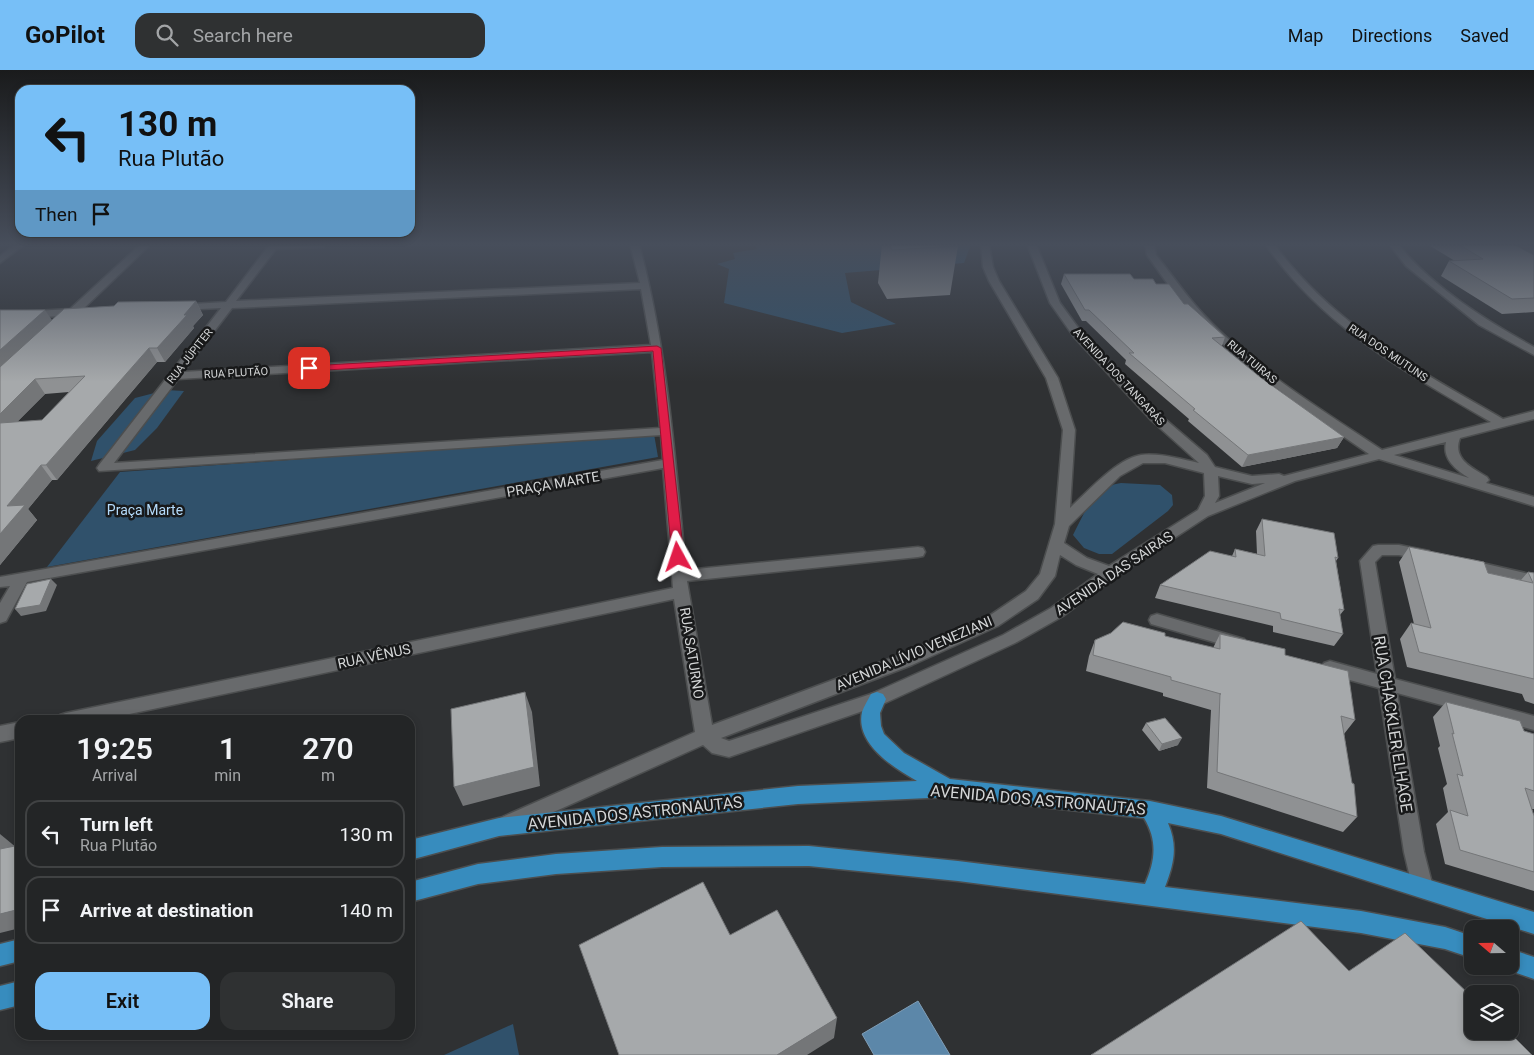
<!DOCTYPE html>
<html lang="en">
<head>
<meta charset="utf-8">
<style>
	:root { --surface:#232526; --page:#2f3132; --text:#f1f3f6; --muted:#a3a5a7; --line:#404243; --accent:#77bff7 }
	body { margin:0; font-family:Roboto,sans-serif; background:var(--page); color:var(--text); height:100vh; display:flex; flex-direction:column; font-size:19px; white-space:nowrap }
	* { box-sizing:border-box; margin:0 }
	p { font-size:16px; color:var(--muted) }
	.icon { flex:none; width:28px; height:28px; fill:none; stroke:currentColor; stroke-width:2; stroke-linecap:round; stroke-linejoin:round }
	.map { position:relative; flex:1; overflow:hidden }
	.side { position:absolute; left:15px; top:645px; width:400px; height:325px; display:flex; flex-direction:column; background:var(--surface); border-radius:15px; box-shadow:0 2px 8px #0003,0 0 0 1px var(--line) }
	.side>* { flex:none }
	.banner { position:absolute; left:15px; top:15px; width:400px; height:152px; border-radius:15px; box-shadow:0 2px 8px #0003,0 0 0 1px var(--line); background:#77bff7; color:#111; overflow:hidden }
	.needle { width:32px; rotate:290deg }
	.fabs { position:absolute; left:1464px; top:850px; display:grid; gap:10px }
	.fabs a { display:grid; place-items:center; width:55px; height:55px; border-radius:10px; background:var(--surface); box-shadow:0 2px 8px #0003,0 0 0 1px var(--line); font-size:25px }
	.pin { position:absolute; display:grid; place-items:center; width:42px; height:42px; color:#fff; margin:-21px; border-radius:10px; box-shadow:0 2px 8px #0006 }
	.me { position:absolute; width:55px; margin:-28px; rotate:355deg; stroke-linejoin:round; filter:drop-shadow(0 0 4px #0008) }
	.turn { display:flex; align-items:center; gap:18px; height:105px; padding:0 20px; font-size:22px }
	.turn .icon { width:65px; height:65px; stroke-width:2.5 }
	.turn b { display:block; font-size:35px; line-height:42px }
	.then { display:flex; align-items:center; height:48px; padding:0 20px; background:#0003; gap:10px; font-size:19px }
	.eta { display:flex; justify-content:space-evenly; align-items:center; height:85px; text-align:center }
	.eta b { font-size:30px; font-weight:600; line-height:35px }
	.action { display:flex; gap:10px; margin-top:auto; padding:10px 20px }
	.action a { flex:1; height:58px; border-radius:15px; background:var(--accent); color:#111; font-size:20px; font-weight:600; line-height:58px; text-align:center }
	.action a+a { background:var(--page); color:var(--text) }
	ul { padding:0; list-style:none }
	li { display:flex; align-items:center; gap:15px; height:68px; margin:0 10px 8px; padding:0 10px; border:2px solid var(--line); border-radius:15px }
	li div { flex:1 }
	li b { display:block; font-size:19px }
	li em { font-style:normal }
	header { display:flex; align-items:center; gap:30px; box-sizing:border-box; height:70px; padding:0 25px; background:var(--accent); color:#111 }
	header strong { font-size:24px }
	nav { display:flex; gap:28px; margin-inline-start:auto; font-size:18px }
	.search { width:350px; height:45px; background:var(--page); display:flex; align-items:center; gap:12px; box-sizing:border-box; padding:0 18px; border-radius:15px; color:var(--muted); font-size:19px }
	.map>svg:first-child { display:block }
	.green { fill:#30516b }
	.water { fill:#5c87a9; stroke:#809eb6 }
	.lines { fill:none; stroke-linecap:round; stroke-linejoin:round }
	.minor-casing { stroke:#4c4e4f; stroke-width:3 }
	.major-casing { stroke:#4c4e4f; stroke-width:3 }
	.minor { fill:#686a6c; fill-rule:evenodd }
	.major { fill:#378cbe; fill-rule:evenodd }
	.wall { fill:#8f9193; fill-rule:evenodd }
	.shaded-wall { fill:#747678 }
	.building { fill:#a6a9ab; stroke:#747678 }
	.route { fill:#e11d48; stroke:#92132f }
	.labels { text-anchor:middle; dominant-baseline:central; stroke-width:5; stroke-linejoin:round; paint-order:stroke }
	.far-street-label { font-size:11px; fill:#d3d5d6; stroke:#18191a }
	.street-label { font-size:14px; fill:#d3d5d6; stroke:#18191a }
	.park-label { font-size:14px; fill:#b4dbfb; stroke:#18191a }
	.near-street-label { font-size:16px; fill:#d3d5d6; stroke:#18191a }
</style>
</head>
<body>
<header>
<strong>GoPilot</strong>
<div class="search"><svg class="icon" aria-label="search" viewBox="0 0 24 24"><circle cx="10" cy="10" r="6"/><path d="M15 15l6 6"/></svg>Search here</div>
<nav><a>Map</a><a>Directions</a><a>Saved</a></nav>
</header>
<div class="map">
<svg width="1534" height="985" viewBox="0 0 1534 985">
	<rect width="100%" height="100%" fill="#2f3133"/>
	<!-- green -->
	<g class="green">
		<polygon points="755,174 971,174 964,193 845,203 851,232 896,254 842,263 724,233 729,199 717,194 735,189 733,183 757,179"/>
		<polygon points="166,320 184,321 157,358 135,380 91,391 97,371 135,328"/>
		<polygon points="654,364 658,387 47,497 120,402"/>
		<path d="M 1121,413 L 1160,415 L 1172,425 L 1173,435 L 1168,441 L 1112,484 L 1099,484 L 1084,478 L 1073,465 C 1085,442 1093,417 1121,413 Z"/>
		<polygon points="513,954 519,985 444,985"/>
	</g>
	<!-- water -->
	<polygon class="water" points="918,931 950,985 874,985 862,964"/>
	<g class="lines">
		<defs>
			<g id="minor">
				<polygon points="15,174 25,174 0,193 0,186"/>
				<polygon points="141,174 151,174 82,240 82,244 76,245 72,249 64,249 64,246 0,249 0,243 70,239"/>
				<path d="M 270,174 L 327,174 L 323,177 L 276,179 L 236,231 L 640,213 L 630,174 L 639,174 C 668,281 675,390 686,500 L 918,477 L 923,478 L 925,482 L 923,486 L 918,487 L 687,511 L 712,655 L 900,585 L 986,548 L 1026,521 L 1040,504 L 1055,454 L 1063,360 L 1046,308 L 989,211 L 983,197 L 981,174 L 989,174 L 993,197 L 999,211 L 1058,308 L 1075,360 L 1070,438 C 1087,422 1118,388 1141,385 C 1161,383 1180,389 1199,393 L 1151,350 L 1074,267 L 1050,233 L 1027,174 L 1036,174 L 1060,233 L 1082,263 L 1159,344 L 1207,385 L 1215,397 L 1252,406 L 1279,404 L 1284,406 L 1369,384 C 1306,341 1244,298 1191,243 C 1175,226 1161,204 1147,185 L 1145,174 L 1154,174 L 1156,185 C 1170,202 1182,220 1196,236 C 1246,294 1319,338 1382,380 L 1491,352 C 1404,301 1324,258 1265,174 L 1274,174 C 1334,256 1417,299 1503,349 L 1534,341 L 1534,349 L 1460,368 C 1452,389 1472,398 1487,407 L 1489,410 L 1486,413 L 1534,427 L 1534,436 L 1379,389 L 1295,411 L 1208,446 L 1116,506 L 1063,546 L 1015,573 L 883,634 L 729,687 L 712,683 L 703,675 L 507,763 L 500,760 L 497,754 L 500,748 L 695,662 L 674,529 L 101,650 L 57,650 L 60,645 L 66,643 L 673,518 L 663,398 L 27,512 L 6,551 L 0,553 L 0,533 L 10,516 L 0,517 L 0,507 L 663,390 L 661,365 L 99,401 L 97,398 L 99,395 L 221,238 L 179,240 L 174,237 L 175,235 L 226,232 ZM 641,219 L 651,275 L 183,302 L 232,238 ZM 652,282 L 660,358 L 114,393 L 178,309 ZM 1446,372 C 1442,389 1456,400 1469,408 L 1394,385 ZM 1143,393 L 1165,393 L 1204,403 L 1205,426 L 1198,440 L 1109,496 L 1087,488 L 1064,473 L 1069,456 L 1120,406 ZM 1218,406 L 1252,414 L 1265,413 L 1215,433 L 1219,426 ZM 1060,485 L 1076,495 L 1098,504 L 1051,538 L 1003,565 L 871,624 L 729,671 L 721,668 L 912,595 L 998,556 L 1038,529 L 1055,506 Z"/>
				<path d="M 1389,174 L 1398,174 C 1432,217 1487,251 1534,277 L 1534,285 L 1479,255 L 1406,196 Z"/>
				<polygon points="1516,174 1527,174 1534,178 1534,185"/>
				<polygon points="1378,475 1399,475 1429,481 1431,485 1429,489 1424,490 1399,485 1382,485 1375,492 1395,609 1534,646 1534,660 1397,623 1424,782 1433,817 1430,824 1422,827 1414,824 1404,782 1379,618 1324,603 1321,598 1324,593 1330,591 1377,604 1360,491 1373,476"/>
				<polygon points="1469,490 1534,505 1534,515 1464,499 1461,495 1464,491"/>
				<polygon points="1157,544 1244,569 1246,573 1244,577 1238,579 1151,554 1149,550 1151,546"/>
				<polygon points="20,652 20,668 0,672 0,656"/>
			</g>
			<g id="major">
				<path d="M 877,622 L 883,624 L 886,629 L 880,643 L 881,656 L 884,664 L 904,683 L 950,709 L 1150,731 L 1221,746 L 1534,842 L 1534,864 L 1221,764 L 1168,753 C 1178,776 1174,794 1165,817 L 1361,841 L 1445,857 L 1472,866 L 1472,888 L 1445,879 L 1361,863 L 958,811 L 809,796 L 662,797 L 556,804 L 478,814 L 410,832 L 410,812 L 478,794 L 556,784 L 662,777 L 809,776 L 958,791 L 1145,814 C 1155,791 1158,771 1144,748 L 950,727 L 798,734 L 499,766 L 410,790 L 410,770 L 499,748 L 798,716 L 917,711 C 894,698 855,674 862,642 C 864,636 868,630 871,624 Z"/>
				<polygon points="20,869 20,891 0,896 0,874"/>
				<polygon points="1510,879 1534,887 1534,909 1502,898 1501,896 1510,896"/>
				<polygon points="20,911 20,935 0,940 0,916"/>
			</g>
		</defs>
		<!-- minor casing -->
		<use href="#minor" class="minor-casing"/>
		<!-- major casing -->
		<use href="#major" class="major-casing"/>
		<!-- minor -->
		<use href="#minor" class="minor"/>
		<!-- major -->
		<use href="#major" class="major"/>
	</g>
	<!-- wall -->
	<g class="wall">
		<polygon points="882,174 956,174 958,176 950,225 887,229 878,213"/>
		<polygon points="1427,174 1515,174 1515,175 1534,185 1534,242 1502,244 1441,206 1449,191 1455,191"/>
		<polygon points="1064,204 1134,209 1156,214 1184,234 1225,267 1222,276 1260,307 1344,367 1337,378 1242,397 1188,351 1189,349 1125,294 1126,290 1086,251 1082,251 1061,214"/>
		<path d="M 196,231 L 203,245 L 193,256 L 194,258 L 165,292 L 157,292 L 57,410 L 52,410 L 28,439 L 37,450 L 0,495 L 0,240 L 52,250 L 114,236 ZM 69,322 L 42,350 L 17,352 L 45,324 Z"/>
		<polygon points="1262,449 1338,488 1336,491 1344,540 1340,545 1343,564 1334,576 1273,562 1273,556 1155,528 1160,515 1232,486 1235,479 1257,484 1256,461"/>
		<polygon points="1409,477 1488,503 1521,510 1528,502 1534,503 1534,634 1525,631 1522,624 1407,597 1400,569 1411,553 1414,554 1399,492"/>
		<polygon points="1220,564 1285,585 1355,650 1344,664 1357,747 1343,762 1207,718 1211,640 1163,626 1163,623 1086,601 1089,586 1095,570 1165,566 1213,578"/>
		<polygon points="1446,632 1524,661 1534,664 1534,739 1532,739 1534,746 1534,821 1445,794 1436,754 1448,742 1443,718 1447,714 1438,678 1440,676 1433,647"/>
		<polygon points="1146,653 1178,675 1159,681 1142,660"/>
	</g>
	<!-- shaded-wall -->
	<g class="shaded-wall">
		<polygon points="196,231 203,245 193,256 194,258 165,292 157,278 184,245"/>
		<polygon points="45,240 54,253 0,303 0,280"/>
		<polygon points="149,278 157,292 57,410 46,395"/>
		<polygon points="35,309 45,324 1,368 0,367 0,344"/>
		<polygon points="1344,367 1337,378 1242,397 1248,385"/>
		<polygon points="41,395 52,410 28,439 37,450 0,495 0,464 7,436"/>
		<polygon points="51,509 57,515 46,541 21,546 15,539"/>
		<polygon points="525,622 532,642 540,716 463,736 454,717"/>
		<polygon points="1182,668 1178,675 1159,681 1162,674"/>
		<polygon points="0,764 17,778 0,788"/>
		<polygon points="20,839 20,858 0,863 0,844"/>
		<polygon points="837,948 834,968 807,985 777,985"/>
	</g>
	<!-- building -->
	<g class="building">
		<polygon points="889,174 956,174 958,176 892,180"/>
		<polygon points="1458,174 1513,174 1534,185 1534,228 1512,229 1449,191 1483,189"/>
		<polygon points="1064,204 1130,204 1134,209 1153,209 1156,214 1169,214 1184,234 1188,234 1225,267 1212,268 1260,307 1344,367 1248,385 1193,340 1195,339 1129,283 1134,283 1089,240 1085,240"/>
		<polygon points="196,231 184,245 187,245 157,278 149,278 46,395 41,395 7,436 25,435 0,464 0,353 42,350 85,306 35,309 0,344 0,297 64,239 114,236 118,232"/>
		<polygon points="0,240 45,240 0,280"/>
		<polygon points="1262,449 1334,463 1338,488 1335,487 1344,540 1339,539 1343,564 1281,549 1280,543 1160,515 1210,481 1236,487 1235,479 1265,486"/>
		<polygon points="1409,477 1484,492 1488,503 1533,513 1528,502 1534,503 1534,609 1419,582 1411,553 1431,558"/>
		<polygon points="51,509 40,535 15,539 27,514"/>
		<polygon points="1123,552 1165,563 1165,566 1220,579 1220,564 1285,579 1285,585 1348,601 1355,650 1341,646 1352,713 1354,714 1357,747 1217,702 1220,624 1221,624 1171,610 1171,607 1093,585 1095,570 1111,563"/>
		<polygon points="525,622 534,697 454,717 451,639"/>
		<polygon points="1446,632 1520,651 1524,661 1534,664 1534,721 1525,718 1534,746 1534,802 1460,780 1450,740 1468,746 1457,704 1463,706 1452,663 1454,664"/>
		<polygon points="1165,648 1182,668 1162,674 1146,653"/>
		<polygon points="20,775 20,839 0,844 0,779"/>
		<polygon points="703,812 730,865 777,840 837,948 777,985 619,985 579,875"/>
		<polygon points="1301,851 1349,901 1405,863 1472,927 1472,961 1508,961 1532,985 1091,985"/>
	</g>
	<!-- sky -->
	<linearGradient id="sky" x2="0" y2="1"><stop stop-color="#1a1b1c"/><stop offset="0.56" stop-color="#474e5b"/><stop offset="1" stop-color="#474e5b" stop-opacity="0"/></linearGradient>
	<rect width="1534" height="312" fill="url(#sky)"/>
	<!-- route -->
	<polygon class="route" points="657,276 661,278 684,487 678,491 672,487 653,281 309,301 305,298 309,296"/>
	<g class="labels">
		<!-- far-street labels -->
		<g class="far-street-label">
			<text transform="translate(1388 283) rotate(34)">RUA DOS MUTUNS</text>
			<text transform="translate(190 286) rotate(-52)">RUA JÚPITER</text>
			<text transform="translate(1252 292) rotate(40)">RUA TUIRAS</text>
			<text transform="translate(236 303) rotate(-3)">RUA PLUTÃO</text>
			<text transform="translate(1119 307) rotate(47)">AVENIDA DOS TANGARÁS</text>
		</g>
		<!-- street labels -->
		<g class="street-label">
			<text transform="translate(553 414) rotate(-10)">PRAÇA MARTE</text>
			<text transform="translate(1114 503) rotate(-34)">AVENIDA DAS SAIRAS</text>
			<text transform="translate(692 583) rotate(81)">RUA SATURNO</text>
			<text transform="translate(914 583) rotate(-23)">AVENIDA LÍVIO VENEZIANI</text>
			<text transform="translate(374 586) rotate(-12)">RUA VÊNUS</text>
		</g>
		<!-- park labels -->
		<g class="park-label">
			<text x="145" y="440">Praça Marte</text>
		</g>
		<!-- near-street labels -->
		<g class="near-street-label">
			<text transform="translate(1393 654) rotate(81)">RUA CHACKLER ELHAGE</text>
			<text transform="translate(1038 730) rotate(5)">AVENIDA DOS ASTRONAUTAS</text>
			<text transform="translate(635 743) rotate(-6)">AVENIDA DOS ASTRONAUTAS</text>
		</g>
	</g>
</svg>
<div class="fabs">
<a><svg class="needle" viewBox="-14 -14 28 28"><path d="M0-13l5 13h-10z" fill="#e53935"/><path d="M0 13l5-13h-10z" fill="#a3a5a7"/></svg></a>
<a><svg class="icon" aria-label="layers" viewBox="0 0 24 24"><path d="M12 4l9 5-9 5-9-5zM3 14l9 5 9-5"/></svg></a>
</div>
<div class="pin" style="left:309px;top:298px;background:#d93025"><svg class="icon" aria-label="arrive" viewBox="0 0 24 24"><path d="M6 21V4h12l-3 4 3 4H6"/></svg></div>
<svg class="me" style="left:678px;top:487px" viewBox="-20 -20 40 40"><path d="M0-17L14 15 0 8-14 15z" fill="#e11d48" stroke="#fff" stroke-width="4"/></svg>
<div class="banner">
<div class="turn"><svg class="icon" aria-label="left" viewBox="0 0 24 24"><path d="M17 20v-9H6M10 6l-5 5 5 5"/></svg><div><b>130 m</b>Rua Plutão</div></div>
<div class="then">Then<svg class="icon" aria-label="arrive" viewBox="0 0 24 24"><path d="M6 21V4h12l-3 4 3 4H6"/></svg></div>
</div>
<section class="side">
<div class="eta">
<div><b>19:25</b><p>Arrival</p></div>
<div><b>1</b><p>min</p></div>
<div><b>270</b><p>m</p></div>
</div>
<ul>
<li><svg class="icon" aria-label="left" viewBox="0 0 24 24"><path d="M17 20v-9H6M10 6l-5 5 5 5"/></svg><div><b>Turn left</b><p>Rua Plutão</p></div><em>130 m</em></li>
<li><svg class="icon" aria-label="arrive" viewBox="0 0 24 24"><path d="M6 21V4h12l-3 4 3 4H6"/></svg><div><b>Arrive at destination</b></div><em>140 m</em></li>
</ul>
<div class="action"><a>Exit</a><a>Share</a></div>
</section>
</div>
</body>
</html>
